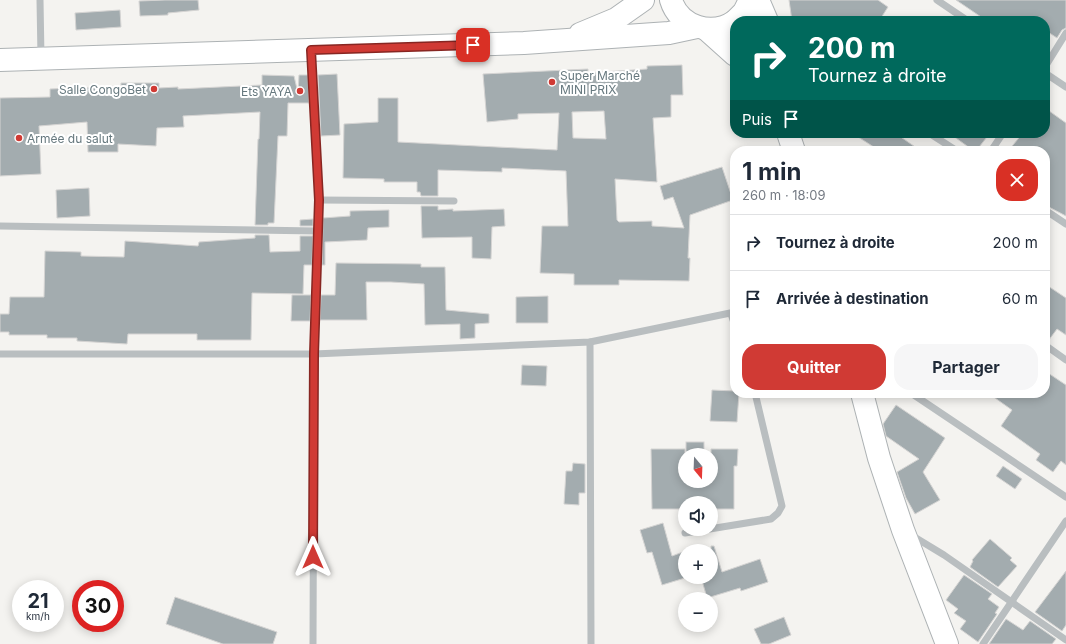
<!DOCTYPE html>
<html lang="fr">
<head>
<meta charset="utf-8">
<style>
	:root { --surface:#fff; --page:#f6f6f7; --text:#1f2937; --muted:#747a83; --line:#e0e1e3; --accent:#d03a34 }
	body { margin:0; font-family:Inter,sans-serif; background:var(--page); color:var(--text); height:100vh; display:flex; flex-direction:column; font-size:15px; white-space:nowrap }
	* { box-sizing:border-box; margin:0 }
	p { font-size:13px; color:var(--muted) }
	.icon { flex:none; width:22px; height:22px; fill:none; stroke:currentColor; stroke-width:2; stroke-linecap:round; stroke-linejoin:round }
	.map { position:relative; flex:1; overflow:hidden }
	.details { position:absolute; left:730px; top:146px; width:320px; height:252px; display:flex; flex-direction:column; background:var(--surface); border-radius:16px; box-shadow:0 2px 10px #0003 }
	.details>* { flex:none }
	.guide { position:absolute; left:730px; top:16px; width:320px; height:122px; border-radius:16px; box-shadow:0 2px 10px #0003; background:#00695c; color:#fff; overflow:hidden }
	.needle { width:26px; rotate:161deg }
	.tools { position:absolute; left:678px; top:448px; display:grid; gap:8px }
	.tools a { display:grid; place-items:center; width:40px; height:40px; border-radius:50%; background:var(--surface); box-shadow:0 2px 10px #0003; font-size:20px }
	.speed { position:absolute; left:12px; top:580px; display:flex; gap:8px; font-size:20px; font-weight:700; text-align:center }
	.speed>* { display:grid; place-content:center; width:52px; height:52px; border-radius:50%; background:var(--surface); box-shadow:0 2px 10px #0003; line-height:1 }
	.speed small { font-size:10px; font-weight:400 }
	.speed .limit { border:6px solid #d22; background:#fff; color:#111 }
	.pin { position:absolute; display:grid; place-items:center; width:34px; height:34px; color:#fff; margin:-17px; border-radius:8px; box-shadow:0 2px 6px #0006 }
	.me { position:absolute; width:44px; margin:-22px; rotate:0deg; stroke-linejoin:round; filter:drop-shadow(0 0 3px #0008) }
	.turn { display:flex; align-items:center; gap:14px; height:84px; padding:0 12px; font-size:18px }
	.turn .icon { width:52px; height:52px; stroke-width:2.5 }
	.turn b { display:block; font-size:28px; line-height:34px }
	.then { display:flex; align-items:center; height:38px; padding:0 12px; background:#0003; gap:8px; font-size:15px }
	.round { display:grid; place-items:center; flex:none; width:42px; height:42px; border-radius:16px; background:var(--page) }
	.head { display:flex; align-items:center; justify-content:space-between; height:68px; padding:0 12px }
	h1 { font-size:24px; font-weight:700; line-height:30px }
	.cta { display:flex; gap:8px; margin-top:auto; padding:8px 12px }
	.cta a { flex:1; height:46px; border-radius:16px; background:var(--accent); color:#fff; font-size:16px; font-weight:700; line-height:46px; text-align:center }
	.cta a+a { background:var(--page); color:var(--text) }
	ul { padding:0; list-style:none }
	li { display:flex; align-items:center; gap:12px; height:56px; padding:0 12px; border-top:1px solid var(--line) }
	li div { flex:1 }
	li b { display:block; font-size:15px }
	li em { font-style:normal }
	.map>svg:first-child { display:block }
	.building { fill:#a3acaf; stroke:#d5d4d3; fill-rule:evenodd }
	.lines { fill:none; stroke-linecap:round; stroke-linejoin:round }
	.major-casing { stroke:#adb2b4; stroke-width:24 }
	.minor { stroke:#b9bec0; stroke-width:7 }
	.major { stroke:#fff; stroke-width:22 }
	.route-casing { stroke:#872622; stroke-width:10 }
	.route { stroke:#d03a34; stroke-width:7 }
	.poi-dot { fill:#d03a34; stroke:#fff; stroke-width:1.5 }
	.labels { text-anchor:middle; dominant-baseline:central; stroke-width:4; stroke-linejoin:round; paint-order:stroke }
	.poi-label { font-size:12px; fill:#66787e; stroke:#fff; text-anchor:start }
</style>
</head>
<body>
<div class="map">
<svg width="1066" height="644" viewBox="0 0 1066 644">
	<rect width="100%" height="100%" fill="#f4f3f0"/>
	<!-- building -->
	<g class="building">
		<polygon points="165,0 198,0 199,10 168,13 168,15 140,16 139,1"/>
		<polygon points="789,0 878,0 888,7 879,21 792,21"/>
		<polygon points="956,0 1066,0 1066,28 1062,30 1057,38 1045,30 1045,21 987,21"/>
		<polygon points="120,10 121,27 76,30 75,13"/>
		<path d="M 682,65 L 683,95 L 671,95 L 671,117 L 653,118 L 657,182 L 615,179 L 617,220 L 619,222 L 652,221 L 652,226 L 684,228 L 673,197 L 664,200 L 660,186 L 722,167 L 733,200 L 690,215 L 688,258 L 690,258 L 689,281 L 619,280 L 619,285 L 574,285 L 574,274 L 540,273 L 542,226 L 568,226 L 566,171 L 502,168 L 502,172 L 438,170 L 438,196 L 421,196 L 420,192 L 417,192 L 417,182 L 384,182 L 384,179 L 343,178 L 344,124 L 378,122 L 378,98 L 398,98 L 398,142 L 557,150 L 559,113 L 518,114 L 518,119 L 487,122 L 483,74 L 588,69 L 588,73 L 647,69 L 647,66 ZM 604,111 L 606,139 L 573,138 L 572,112 Z"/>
		<polygon points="337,74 340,135 321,136 318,75"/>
		<polygon points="262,75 294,76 298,93 299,75 308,75 309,103 288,103 287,136 278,136 274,223 268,223 268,225 255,225 258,139 259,139 260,112 183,116 184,127 157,128 156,146 118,144 118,152 88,152 87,122 39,126 41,174 0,176 0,98 50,97 50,89 121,86 121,83 159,83 159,88 178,87 178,89 262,85"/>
		<polygon points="1045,108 1066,123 1066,216 1045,205 1045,151 1008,151 1023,133 1045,133"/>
		<polygon points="852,133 895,133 921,151 880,151"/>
		<polygon points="949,133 990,133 976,151 974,151"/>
		<polygon points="89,188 90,216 57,218 56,190"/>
		<polygon points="421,206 438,206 438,210 453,209 453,211 504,209 505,226 492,227 491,259 472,258 472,237 422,238"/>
		<polygon points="389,210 389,227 368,228 367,240 325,242 325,265 322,265 323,218 350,216 350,211"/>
		<polygon points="313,219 313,226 300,226 300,220"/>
		<polygon points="255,235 269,235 270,252 300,251 300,236 313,236 312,265 304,265 303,294 252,293 251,340 197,340 197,334 128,334 127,344 77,341 77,338 47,338 47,335 9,335 9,332 0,332 0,314 9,314 10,297 44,297 45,251 81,252 81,256 124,257 125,241 198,246 199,242 255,238"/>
		<polygon points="336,263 421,264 421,267 445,267 446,310 489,314 489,323 475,324 475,338 460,339 460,324 425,325 424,284 391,282 366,282 367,320 320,320 321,295 335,295"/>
		<polygon points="1045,284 1066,298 1066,335 1057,329 1048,341 1045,340"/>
		<polygon points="292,295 311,295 310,321 291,321"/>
		<polygon points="548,296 548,323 516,323 516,297"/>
		<polygon points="522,365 547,366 546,386 521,385"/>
		<polygon points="1045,371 1066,385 1066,465 1061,461 1053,472 1036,460 1040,454 1001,426 1012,410 988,393 1045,393"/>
		<polygon points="712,390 735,391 735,393 739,393 737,422 710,421"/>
		<polygon points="896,405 945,438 923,472 940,500 915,514 906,498 897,472 919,459 886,436 883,424"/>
		<rect x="686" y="442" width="18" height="13"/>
		<polygon points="651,449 685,449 685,481 711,481 711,449 738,449 737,466 734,466 734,509 711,509 711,503 685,503 685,509 652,509"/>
		<polygon points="573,463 585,464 585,493 579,493 579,505 564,504 566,471 572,471"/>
		<polygon points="1003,466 1022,479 1015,489 996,476"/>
		<polygon points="663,523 672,556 683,552 685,560 685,578 662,585 652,552 647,553 640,530"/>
		<polygon points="990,539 1012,558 1010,560 1017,566 998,587 970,567 973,561 972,560"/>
		<polygon points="711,546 714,546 722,572 760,559 768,582 741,591 740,588 707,598 701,577 711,577"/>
		<polygon points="1066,571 1066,625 1062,631 1035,612"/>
		<polygon points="964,575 992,594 988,599 999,607 995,613 997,614 978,642 960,629 966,621 954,613 958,609 946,600"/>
		<polygon points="175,597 277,632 273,644 223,644 166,624"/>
		<polygon points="784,617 791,635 769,644 761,644 754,629"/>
		<polygon points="1006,619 1023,630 1030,621 1056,639 1052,644 989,644"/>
	</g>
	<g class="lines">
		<defs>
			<g id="major">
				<path d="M 671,0 C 679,27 712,37 735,21"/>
				<polyline points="758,0 767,21"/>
				<polyline points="735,21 744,12 750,0"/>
				<polyline points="706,29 735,55"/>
				<polyline points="580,34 616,19 643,0"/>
				<polyline points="0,60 524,43 669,33 697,27"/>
				<polyline points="788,133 794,151"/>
				<polyline points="862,393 879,458 903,530 947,644"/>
			</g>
		</defs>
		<!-- major casing -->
		<use href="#major" class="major-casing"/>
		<!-- minor -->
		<g class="minor">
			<polyline points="40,0 41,57"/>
			<polyline points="937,0 968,21"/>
			<polyline points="312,53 319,200 314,354 313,644"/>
			<polyline points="1045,67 1066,33"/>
			<polyline points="1045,73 1066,87"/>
			<polyline points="929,133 957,151"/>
			<polyline points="991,151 1003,133"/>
			<polyline points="319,200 454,201"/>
			<polyline points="1045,210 1066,224"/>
			<polyline points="0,226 317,231"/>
			<polyline points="731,314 735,326"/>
			<polyline points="590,342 591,644"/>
			<polyline points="1045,345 1066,360"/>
			<polyline points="0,354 314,354 590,342 735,312"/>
			<polyline points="911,393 1066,497"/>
			<polyline points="685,533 771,519 778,513 782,506 755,393"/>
			<polyline points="911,535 944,555 1066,640"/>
			<polyline points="983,644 1066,521"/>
		</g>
		<!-- major -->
		<use href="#major" class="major"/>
	</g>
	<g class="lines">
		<defs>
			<polyline id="route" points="313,557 314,354 319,200 311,50 473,45"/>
		</defs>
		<!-- route casing -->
		<use href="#route" class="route-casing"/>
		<!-- route -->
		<use href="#route" class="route"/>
	</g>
	<!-- markers -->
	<g class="poi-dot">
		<circle cx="552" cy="82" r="4"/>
		<circle cx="154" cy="89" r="4"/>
		<circle cx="300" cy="91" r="4"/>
		<circle cx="19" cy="138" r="4"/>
	</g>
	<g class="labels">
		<!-- poi labels -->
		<g class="poi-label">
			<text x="560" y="75">Super Marché<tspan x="560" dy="14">MINI PRIX</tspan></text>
			<text x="146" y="89" text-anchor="end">Salle CongoBet</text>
			<text x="292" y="91" text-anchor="end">Ets YAYA</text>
			<text x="27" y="138">Armée du salut</text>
		</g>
	</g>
</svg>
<div class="tools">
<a><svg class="needle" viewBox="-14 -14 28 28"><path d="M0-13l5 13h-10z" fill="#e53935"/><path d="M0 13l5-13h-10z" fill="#747a83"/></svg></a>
<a><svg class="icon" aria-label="sound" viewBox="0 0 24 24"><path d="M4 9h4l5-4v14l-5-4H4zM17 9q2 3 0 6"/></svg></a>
<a>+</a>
<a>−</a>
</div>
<div class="speed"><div>21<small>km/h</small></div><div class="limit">30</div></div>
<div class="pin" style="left:473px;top:45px;background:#d93025"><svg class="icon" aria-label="arrive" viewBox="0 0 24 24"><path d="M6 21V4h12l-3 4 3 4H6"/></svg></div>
<svg class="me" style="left:313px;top:557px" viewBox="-20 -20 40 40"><path d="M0-17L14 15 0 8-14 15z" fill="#d03a34" stroke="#fff" stroke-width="4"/></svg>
<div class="guide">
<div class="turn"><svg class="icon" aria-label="right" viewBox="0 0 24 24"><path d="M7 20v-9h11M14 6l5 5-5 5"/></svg><div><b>200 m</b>Tournez à droite</div></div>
<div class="then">Puis<svg class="icon" aria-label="arrive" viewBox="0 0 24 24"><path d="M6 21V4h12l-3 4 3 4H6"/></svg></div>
</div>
<section class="details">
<div class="head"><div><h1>1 min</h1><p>260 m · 18:09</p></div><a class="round" style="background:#d93025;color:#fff"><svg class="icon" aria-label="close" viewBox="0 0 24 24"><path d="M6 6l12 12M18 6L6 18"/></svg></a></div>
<ul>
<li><svg class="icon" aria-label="right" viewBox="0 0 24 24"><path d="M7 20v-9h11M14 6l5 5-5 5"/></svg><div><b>Tournez à droite</b></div><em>200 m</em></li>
<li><svg class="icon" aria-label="arrive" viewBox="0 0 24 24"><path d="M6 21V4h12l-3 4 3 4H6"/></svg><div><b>Arrivée à destination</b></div><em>60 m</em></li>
</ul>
<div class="cta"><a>Quitter</a><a>Partager</a></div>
</section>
</div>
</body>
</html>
